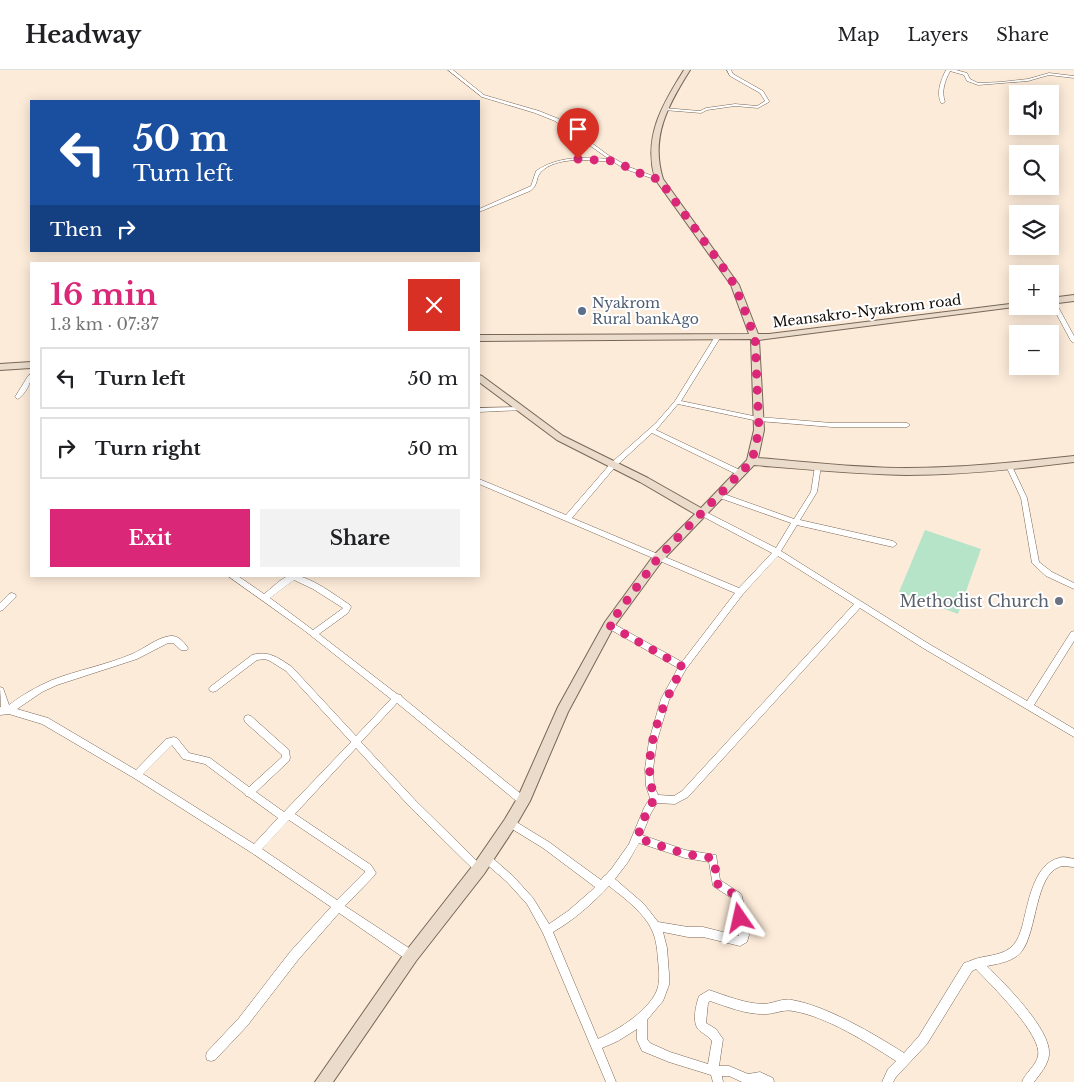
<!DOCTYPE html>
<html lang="en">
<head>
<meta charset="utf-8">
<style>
	:root { --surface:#fff; --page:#f2f2f2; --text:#202124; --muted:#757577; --line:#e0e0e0; --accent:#db2777 }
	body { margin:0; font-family:"Libre Baskerville",serif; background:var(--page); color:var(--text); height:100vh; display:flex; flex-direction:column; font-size:19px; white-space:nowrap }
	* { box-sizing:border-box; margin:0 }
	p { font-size:16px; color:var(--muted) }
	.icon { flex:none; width:28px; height:28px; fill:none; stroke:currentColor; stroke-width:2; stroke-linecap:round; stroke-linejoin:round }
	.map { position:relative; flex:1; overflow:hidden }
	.sheet { position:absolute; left:30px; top:192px; width:450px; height:315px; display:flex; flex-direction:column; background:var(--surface); border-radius:0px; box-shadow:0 2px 12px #0003 }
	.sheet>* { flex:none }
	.top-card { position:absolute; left:30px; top:30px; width:450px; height:152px; border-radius:0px; box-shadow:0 2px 12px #0003; background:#1a4fa0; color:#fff; overflow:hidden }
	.fabs { position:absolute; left:1009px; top:15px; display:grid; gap:10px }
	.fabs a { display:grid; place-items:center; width:50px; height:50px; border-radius:0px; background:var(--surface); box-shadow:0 2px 12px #0003; font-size:25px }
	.pin { position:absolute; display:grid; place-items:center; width:42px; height:42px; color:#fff; margin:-51px -21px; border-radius:50% 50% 50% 0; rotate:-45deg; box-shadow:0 0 5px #0007 }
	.pin .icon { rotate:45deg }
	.me { position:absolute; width:55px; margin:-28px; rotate:349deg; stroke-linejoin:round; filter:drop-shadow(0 0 4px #0008) }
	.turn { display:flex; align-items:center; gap:18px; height:105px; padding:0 20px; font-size:22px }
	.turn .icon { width:65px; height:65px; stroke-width:2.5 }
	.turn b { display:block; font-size:35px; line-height:42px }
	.then { display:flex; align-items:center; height:48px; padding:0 20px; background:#0003; gap:10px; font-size:19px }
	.round { display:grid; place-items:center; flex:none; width:52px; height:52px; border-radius:0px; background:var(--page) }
	.head { display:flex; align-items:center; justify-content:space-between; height:85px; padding:0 20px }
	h1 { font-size:30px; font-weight:800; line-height:38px; color:var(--accent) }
	.button { display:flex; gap:10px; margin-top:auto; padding:10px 20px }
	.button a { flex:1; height:58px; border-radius:0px; background:var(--accent); color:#fff; font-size:20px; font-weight:800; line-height:58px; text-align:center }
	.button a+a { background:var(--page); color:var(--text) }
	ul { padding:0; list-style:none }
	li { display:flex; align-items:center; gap:15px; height:62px; margin:0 10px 8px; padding:0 10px; border:2px solid var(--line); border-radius:0px }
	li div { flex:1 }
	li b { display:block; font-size:19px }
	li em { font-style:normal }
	header { display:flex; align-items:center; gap:30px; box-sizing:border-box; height:70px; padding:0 25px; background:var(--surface); border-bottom:1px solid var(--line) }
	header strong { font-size:24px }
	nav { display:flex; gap:28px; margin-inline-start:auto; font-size:18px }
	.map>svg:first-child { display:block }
	.green { fill:#b6e4c9 }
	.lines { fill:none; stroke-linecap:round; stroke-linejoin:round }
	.street-casing { stroke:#776757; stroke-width:1 }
	.secondary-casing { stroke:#776757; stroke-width:2 }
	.street { fill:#fff; fill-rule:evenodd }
	.secondary { fill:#eadbcb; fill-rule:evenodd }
	.route { stroke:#db2777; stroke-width:9; stroke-dasharray:0 16.2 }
	.service-dot { fill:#5c6f8a; stroke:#fff; stroke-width:2 }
	.worship-dot { fill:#6b7280; stroke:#fff; stroke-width:2 }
	.labels { text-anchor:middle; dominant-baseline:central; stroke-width:4; stroke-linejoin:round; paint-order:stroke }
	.far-service-label { font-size:14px; fill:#4e5e75; stroke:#fff; text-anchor:start }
	.far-street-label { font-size:14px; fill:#140e08; stroke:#fff }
	.worship-label { font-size:16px; fill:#5b616d; stroke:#fff; text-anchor:end }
</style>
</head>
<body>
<header>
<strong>Headway</strong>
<nav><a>Map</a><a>Layers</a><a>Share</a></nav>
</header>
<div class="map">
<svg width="1074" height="1012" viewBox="0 0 1074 1012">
	<rect width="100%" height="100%" fill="#fdebd9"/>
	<!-- green -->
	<polygon class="green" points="925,460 981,479 958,544 899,522"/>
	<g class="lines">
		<defs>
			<g id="street">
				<path d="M 448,0 L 453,0 L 484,25 L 539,41 L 559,49 L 608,85 L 629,97 L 661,109 L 657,110 L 625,99 L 612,91 L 610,92 C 591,90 556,86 541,102 C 535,108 539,115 530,121 L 479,142 L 479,139 L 531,116 L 536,101 C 558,86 583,87 609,89 L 555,51 L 535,43 L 482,27 Z"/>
				<polygon points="727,0 731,0 733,4 763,21 769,31 769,32 758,38 735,36 707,40 701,43 664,40 662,39 664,38 700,41 706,38 735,34 757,36 765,31 760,23 730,6"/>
				<path d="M 946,0 L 956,0 L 967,3 L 970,9 L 978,13 L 1001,12 L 1028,9 L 1049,3 L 1074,6 L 1074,8 L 1049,5 L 1028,11 L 978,15 L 967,11 L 964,5 L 950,1 C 945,11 941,21 945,32 L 943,33 L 941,33 C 936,22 941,10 946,0 Z"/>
				<polygon points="1052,229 1055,231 1074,266 1074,273 1071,271 1050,232 1050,230"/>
				<path d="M 717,266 L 720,268 L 681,331 L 758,347 L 832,353 L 907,353 L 910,355 L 907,357 L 832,357 L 758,351 L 678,334 L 656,360 L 742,401 L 743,403 L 742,405 L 738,405 L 652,363 L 615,397 L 572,448 L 739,518 L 772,483 L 700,445 L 698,443 L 700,441 L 704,441 L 776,478 L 791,453 L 717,427 L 716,425 L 717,423 L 721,423 L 794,449 L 811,422 L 815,396 L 818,394 L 820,394 L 821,396 L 817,422 L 800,450 L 893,471 L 897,474 L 893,477 L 797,455 L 781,481 L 929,574 L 1027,631 L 1071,562 L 1074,561 L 1074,571 L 1034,635 L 1074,659 L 1074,667 L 923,578 L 860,538 L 688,727 L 675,734 L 657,733 L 651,743 L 642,765 L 685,780 L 716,785 L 720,810 L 740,823 L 742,826 L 749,865 L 747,872 L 740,876 L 703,867 L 688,867 L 663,862 L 667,878 L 669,904 L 669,915 L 663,931 L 647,950 L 647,969 L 650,973 L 670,982 L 708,994 L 712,971 C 708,966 704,964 700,961 C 691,954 696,935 699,926 L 709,920 C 727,926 746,934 765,934 C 774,933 783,928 792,930 C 827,936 874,964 904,983 L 919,966 L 964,893 C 968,892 972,890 975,889 C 987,885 1005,886 1014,874 C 1018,870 1020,863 1022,857 C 1028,835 1033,794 1059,788 C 1063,786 1069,788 1074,789 L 1074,797 C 1069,797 1063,795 1059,797 C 1035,806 1037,861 1022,881 C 1015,891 998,894 987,896 C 1004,913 1052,960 1049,985 C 1048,995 1040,1004 1034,1012 L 1022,1012 C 1025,1003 1036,996 1038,986 C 1043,965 990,914 976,899 L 972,901 L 927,974 L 896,1007 L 893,1012 L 882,1012 L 888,999 L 896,991 C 866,972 828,947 793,941 C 783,939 775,944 766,944 C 747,945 728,937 710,931 L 708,933 L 706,953 L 716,959 L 723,969 L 719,996 L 729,996 L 748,1004 L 760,1002 L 773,1008 L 774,1012 L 742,1012 L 729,1006 L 722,1006 L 723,1012 L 713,1012 L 711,1005 L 669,992 L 642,981 L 637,970 L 637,959 L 618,971 L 602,978 L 616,1012 L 606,1012 L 543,863 L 527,834 L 507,812 L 483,791 L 481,788 L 483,785 L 486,784 L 489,785 L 513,806 L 533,828 L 549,854 L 568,841 L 591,821 L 595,817 L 543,778 L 507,756 L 505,753 L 507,750 L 510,749 L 513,750 L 549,772 L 601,810 L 604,806 L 606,805 L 612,798 L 629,774 L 644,738 L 650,728 L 646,716 L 645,699 L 649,671 L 661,629 L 678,598 L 606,557 L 605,555 L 606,553 L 612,553 L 682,592 L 735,523 L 479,414 L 479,409 L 566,445 L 611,393 L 656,353 L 675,331 L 714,268 ZM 778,486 L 854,534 L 682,721 L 674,726 L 658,725 L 654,716 L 653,699 L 657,671 L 669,630 L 686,599 L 743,524 ZM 639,773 L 685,788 L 709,792 L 713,816 L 733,829 L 739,866 L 703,857 L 688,857 L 658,852 L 644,834 L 615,809 L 628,792 ZM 609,816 C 623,827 638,838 648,853 C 656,865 657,877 658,890 C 659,899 660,908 658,917 C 652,939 618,960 598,969 L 553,862 C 574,850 592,834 609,816 Z"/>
				<path d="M 31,304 C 32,313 25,324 18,329 L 16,328 L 15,327 L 28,306 Z"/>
				<polygon points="521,337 523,338 523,340 479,342 479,338"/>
				<polygon points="1007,394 1011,394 1027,428 1039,492 1052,502 1074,513 1074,519 1046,506 1032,493 1021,428 1006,396"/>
				<path d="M 228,506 L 238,506 L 264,524 C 271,519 278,511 286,507 C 302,499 336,526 350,535 L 351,537 L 348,543 L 319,564 L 397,624 L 401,625 L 402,627 L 526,728 L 528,731 L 526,734 L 523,735 L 520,734 L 397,633 L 361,672 L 416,731 L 482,796 L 484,799 L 482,802 L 479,803 L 476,802 L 410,737 L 356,678 L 295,744 L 371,795 L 376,803 L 374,806 L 345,836 L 415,882 L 416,886 L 415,890 L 411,891 L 407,890 L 339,843 L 298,890 L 247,956 L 215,990 L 211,991 L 207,990 L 206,986 L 207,982 L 239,948 L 290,882 L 331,837 L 252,783 L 134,708 L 42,654 L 9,644 L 0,645 L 0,637 L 1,637 L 0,617 L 3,618 L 9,635 C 22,625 36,617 52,610 C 78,600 106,595 132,584 C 144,579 156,568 170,566 C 178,565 184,572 188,578 L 187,580 L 181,580 L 173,573 L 168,573 L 137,589 L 57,615 L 42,622 L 17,639 L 48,648 L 136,700 L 166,669 L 174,667 L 177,668 L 189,683 L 210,688 L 249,717 L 282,687 L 282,685 L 245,652 L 244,649 L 245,646 L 248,645 L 251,646 L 289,680 L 290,688 L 289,691 L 256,722 L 284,742 L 351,672 L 286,601 L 270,591 L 265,589 L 257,590 L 216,621 L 213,622 L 210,621 L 209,619 L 210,617 L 252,585 C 268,580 279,588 292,597 L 356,666 L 391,629 L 305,561 ZM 294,510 L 313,519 L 343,538 L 342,539 L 313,560 L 270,528 ZM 172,675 L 183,689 L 205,694 L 245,724 L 246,726 L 249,727 L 278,748 L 254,774 L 143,704 ZM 289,750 L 365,801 L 365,802 L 337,830 L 262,779 Z"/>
				<polygon points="12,523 15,524 16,526 15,528 3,540 0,541 0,533 9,524"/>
			</g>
			<g id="secondary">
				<path d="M 684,0 L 690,0 C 668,35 650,67 663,109 L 739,215 L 758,264 L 769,264 L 1018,233 L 1018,236 L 1021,236 L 759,270 L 764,360 L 758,388 C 807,392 857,398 906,398 C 962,398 1018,392 1074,386 L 1074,392 C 1018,399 963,405 907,405 C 856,404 805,399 754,395 L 662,491 L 613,558 L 568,642 L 530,731 L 515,757 L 484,804 L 416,891 L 333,1012 L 315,1012 L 406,881 L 474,794 L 505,749 L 518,727 L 558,637 L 605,552 L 654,485 L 695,444 L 640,412 L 557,370 L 479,312 L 479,305 L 482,306 L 563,366 L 648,408 L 701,438 L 747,390 L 754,360 L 751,269 L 479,271 L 479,265 L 749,264 L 731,215 L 655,109 C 643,67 662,35 684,0 Z"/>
				<polygon points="1074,225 1074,231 1050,234 1050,228"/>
				<polygon points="31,292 31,298 0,300 0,294"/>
			</g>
		</defs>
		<!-- street casing -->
		<use href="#street" class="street-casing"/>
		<!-- secondary casing -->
		<use href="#secondary" class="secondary-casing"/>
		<!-- street -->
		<use href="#street" class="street"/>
		<!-- secondary -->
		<use href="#secondary" class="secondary"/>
	</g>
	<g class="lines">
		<!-- route -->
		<path class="route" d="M 578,89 L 614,91 L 648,107 L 659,109 L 720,193 L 734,214 L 743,236 L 755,268 L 759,360 L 752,391 L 658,488 L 609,555 L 683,597 C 662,635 639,685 655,729 L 648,738 L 637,768 L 685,784 L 713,788 L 715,790 L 716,813 L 737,826 L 740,848"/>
	</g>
	<!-- markers -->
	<circle class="service-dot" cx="582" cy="241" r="5"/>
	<circle class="worship-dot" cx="1059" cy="531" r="5"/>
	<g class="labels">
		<!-- far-service labels -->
		<g class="far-service-label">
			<text x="592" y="233">Nyakrom<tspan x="592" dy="16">Rural bankAgo</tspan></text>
		</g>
		<!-- far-street labels -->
		<g class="far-street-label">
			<text transform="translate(867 241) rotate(-7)">Meansakro-Nyakrom road</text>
		</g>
		<!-- worship labels -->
		<g class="worship-label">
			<text x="1049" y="531">Methodist Church</text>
		</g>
	</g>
</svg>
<div class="fabs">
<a><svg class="icon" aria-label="sound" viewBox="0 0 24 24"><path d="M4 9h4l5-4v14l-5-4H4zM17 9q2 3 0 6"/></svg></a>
<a><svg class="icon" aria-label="search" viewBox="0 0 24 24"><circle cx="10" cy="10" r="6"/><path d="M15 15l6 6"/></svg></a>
<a><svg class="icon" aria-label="layers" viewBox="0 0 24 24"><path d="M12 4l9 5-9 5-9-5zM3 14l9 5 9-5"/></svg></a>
<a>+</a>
<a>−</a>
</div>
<div class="pin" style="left:578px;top:89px;background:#d93025"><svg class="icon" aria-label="arrive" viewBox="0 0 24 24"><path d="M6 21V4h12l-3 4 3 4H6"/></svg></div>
<svg class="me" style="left:740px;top:848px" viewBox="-20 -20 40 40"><path d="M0-17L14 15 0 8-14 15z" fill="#db2777" stroke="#fff" stroke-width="4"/></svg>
<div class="top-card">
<div class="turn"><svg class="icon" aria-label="left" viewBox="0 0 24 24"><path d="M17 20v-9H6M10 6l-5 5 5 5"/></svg><div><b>50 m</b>Turn left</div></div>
<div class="then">Then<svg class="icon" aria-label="right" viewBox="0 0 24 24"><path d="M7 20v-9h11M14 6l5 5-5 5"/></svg></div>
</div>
<section class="sheet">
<div class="head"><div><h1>16 min</h1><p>1.3 km · 07:37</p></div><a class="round" style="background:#d93025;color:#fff"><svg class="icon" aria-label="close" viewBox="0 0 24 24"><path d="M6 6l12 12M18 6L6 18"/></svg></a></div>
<ul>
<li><svg class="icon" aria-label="left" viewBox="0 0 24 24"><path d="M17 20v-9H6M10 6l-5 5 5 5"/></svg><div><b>Turn left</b></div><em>50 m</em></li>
<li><svg class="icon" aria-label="right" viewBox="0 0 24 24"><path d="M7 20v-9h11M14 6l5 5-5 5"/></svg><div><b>Turn right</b></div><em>50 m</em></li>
</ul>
<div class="button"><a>Exit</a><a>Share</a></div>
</section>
</div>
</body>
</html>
